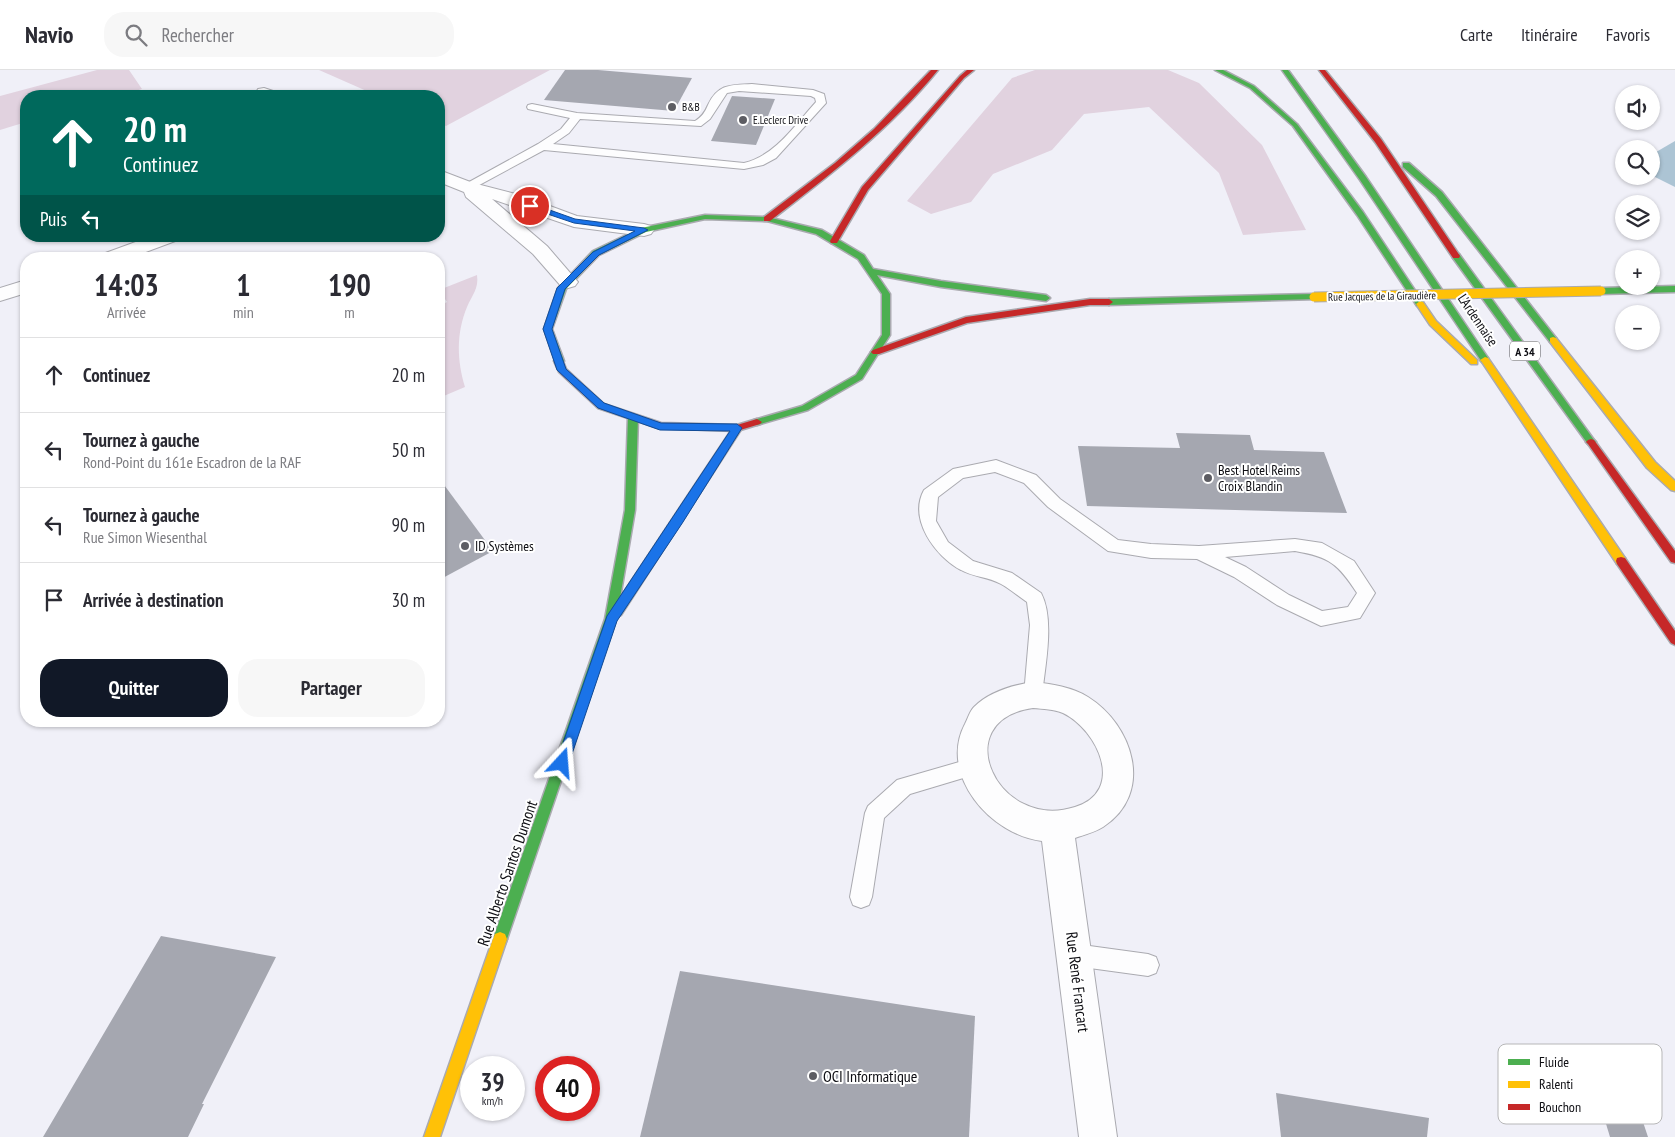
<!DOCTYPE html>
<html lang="fr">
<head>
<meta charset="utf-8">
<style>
	:root { --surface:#fff; --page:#f7f7f7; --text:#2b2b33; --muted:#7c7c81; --line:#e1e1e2; --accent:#111827 }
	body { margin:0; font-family:"PT Sans Narrow",sans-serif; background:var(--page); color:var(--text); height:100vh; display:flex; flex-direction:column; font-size:19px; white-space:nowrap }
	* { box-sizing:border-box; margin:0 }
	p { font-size:16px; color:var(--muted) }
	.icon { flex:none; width:28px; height:28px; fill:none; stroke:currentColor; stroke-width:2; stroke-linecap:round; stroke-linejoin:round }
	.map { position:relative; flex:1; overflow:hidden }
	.panel { position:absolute; left:20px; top:182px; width:425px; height:475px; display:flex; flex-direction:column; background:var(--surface); border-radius:20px; box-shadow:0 1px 4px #0004 }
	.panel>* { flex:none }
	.guide { position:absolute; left:20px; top:20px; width:425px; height:152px; border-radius:20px; box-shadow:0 1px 4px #0004; background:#00695c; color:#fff; overflow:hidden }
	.tools { position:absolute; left:1615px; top:15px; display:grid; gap:10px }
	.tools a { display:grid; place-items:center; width:45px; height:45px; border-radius:50%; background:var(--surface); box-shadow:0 1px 4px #0004; font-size:25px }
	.speed { position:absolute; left:460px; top:986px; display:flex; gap:10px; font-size:25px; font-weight:700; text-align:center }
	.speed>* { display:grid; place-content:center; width:65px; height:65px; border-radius:50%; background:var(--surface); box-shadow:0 1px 4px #0004; line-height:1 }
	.speed small { font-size:12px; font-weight:400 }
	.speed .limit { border:8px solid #d22; background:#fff; color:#111 }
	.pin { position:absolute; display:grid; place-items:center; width:42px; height:42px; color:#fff; margin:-21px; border:2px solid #fff; border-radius:50%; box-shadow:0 1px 5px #0007 }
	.me { position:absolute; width:55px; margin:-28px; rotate:19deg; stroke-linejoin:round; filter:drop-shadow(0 0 4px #0008) }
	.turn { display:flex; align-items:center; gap:18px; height:105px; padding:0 20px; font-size:22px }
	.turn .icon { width:65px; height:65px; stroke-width:2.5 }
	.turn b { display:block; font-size:35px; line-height:42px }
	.then { display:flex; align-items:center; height:48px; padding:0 20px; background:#0003; gap:10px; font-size:19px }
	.eta { display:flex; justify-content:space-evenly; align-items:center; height:85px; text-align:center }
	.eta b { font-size:30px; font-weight:600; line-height:35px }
	.cta { display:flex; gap:10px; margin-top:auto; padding:10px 20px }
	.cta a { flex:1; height:58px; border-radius:20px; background:var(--accent); color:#fff; font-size:20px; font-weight:600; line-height:58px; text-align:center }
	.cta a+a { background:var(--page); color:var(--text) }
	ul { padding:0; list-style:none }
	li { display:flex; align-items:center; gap:15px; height:75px; padding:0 20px; border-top:1px solid var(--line) }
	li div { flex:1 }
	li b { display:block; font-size:19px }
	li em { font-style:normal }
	header { display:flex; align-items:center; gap:30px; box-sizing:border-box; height:70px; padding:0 25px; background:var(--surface); border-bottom:1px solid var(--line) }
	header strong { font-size:24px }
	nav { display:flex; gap:28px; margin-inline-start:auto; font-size:18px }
	.search { width:350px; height:45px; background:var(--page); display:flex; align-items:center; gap:12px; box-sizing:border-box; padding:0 18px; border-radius:20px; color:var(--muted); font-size:19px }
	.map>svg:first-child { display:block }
	.green { fill:#e1d2df }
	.water { fill:#acc4d4 }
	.building { fill:#a5a7b0 }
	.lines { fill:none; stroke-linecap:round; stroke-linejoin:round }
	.lane-casing { stroke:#aaaab0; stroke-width:2 }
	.street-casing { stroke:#aaaab0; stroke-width:2 }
	.fast-casing { stroke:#aaaab0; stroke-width:3 }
	.slow-casing { stroke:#aaaab0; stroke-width:3 }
	.jam-casing { stroke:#aaaab0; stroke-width:3 }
	.lane { fill:#fdfdfe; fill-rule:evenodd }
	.street { fill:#fdfdfe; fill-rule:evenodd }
	.fast { fill:#4caf50; fill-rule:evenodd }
	.slow { fill:#ffc107; fill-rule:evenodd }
	.jam { fill:#c62828; fill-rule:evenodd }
	.slow-bridge-casing { stroke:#aaaab0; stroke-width:11; stroke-linecap:butt }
	.slow-bridge { stroke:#ffc107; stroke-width:9 }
	.route { fill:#1a73e8; stroke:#114b97 }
	.poi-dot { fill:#5d5d63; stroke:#fff; stroke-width:2 }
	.labels { text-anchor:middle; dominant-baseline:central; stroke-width:4; stroke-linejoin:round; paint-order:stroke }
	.far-poi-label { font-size:11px; fill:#0e0e13; stroke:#fff; text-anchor:start }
	.far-street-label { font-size:11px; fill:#0e0e13; stroke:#fff }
	.shield { fill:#fff; stroke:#56565a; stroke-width:1 }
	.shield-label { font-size:12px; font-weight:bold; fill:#0e0e13 }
	.street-label { font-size:14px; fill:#0e0e13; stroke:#fff }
	.poi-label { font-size:14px; fill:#0e0e13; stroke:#fff; text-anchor:start }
	.near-street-label { font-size:16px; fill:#0e0e13; stroke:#fff }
	.near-poi-label { font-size:16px; fill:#0e0e13; stroke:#fff; text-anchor:start }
	.key { fill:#fff; stroke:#b7b7b8; stroke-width:1 }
	.key-label { font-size:14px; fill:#0e0e13 }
</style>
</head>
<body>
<header>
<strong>Navio</strong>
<div class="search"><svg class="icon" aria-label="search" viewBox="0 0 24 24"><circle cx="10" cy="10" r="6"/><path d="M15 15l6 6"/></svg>Rechercher</div>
<nav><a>Carte</a><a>Itinéraire</a><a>Favoris</a></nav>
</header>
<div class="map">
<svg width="1675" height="1067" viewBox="0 0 1675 1067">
	<rect width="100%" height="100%" fill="#f0f0f8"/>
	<!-- green -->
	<g class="green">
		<polygon points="97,0 129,0 142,19 117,26 26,26 26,52 0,60 0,26"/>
		<polygon points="319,0 550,0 446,56 439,53 439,26 378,26"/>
		<polygon points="1035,0 1168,0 1199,13 1262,75 1306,160 1243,165 1219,103 1149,37 1084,44 1052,80 993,104 971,132 931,144 907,131 1012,8"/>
		<path d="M 477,205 C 479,219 472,225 467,237 C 456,264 457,290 465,317 L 439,328 L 439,236 L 447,232 L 439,220 Z"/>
	</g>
	<!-- water -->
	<polygon class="water" points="1675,71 1675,117 1651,105 1651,85"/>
	<!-- building -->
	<g class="building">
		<polygon points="565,0 598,0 692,8 674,41 544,30"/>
		<polygon points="732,26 775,29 756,75 711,71"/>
		<polygon points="1176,363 1250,365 1254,380 1324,382 1347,443 1087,436 1078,376 1180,378"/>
		<polygon points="439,408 493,481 439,510"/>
		<polygon points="161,866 276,887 202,1034 204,1034 188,1067 43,1067"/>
		<polygon points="680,901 975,946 969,1067 640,1067"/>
		<polygon points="1593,1011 1632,1019 1648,1067 1610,1067"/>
		<polygon points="1276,1023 1429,1048 1427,1067 1281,1067"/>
	</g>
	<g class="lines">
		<defs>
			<g id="lane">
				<path d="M 752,14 L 813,20 L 824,24 L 826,33 L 776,88 L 763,95 L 744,99 L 544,80 L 470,120 L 462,120 L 460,117 L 538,74 L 561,59 L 570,48 L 528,39 L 527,37 L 528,35 L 532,34 L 577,43 L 695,51 C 702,47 705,42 708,35 C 718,14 730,15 752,14 ZM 739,21 L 811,26 L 815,28 L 816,32 C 795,55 775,86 744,93 L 553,74 L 569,63 L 580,49 L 701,56 L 710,49 L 727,23 Z"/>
				<path d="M 996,390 L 1036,405 L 1060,429 L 1118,470 L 1151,474 L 1199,476 L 1295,469 L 1322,473 L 1354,491 L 1375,523 L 1360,548 L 1321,556 L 1277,535 L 1234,507 L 1197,489 L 1151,488 L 1108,481 L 1048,437 L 1024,413 L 995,402 L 963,408 L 938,427 L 936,451 L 948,472 L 973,491 L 1012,503 L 1041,523 C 1055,549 1045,596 1042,625 L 1040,631 L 1033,633 L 1026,631 L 1024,625 L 1030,555 L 1027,532 C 1018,526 1010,519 1001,514 C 989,507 973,507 961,500 C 935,486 908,449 924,420 L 953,399 ZM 1295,481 C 1330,487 1338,494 1357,523 L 1348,537 L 1322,541 L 1289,525 L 1246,497 L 1225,487 Z"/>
				<polygon points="973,688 980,691 983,697 980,703 910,724 884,748 872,827 869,835 861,838 853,835 850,827 865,743 868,736 897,710"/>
				<polygon points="1075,874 1148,884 1156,887 1159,895 1156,903 1148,906 1075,896 1067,893 1064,885 1067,877"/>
			</g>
			<g id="street">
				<polygon points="264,18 276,22 278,26 258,26 256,23 258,19"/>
				<polygon points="439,100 473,113 523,126 577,146 644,154 651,156 654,160 651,164 644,166 574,157 492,129 547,176 578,212 575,216 568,218 561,216 533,184 466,127 464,122 439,112"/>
				<polygon points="152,166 181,166 178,170 127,189 97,189 100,185"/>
				<polygon points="26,210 26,223 0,231 0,218"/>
				<path d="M 1033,612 C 1052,614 1072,617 1088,627 C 1133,655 1155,723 1103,757 C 1095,762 1084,765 1075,768 L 1117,1067 L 1079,1067 L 1042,771 C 991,765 938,705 965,654 C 968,648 970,641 974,637 C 989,622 1013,615 1033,612 ZM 1033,638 C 1043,639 1054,639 1063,643 C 1098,660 1126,721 1075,737 C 997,762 946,650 1033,638 Z"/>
			</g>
			<g id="fast">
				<polygon points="1215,0 1223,0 1254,16 1297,54 1363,142 1424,234 1423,236 1417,236 1357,145 1293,56 1250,18"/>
				<polygon points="1282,0 1288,0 1366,107 1488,288 1488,292 1482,292 1360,110"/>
				<polygon points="1403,93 1409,93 1442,122 1556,268 1556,272 1550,272 1436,126 1403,97"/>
				<polygon points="705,145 767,147 822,160 864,185 873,199 941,211 1046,225 1050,228 1046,231 941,217 877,205 890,224 890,265 862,309 808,340 757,355 754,354 752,352 754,350 802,336 856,305 882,265 882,224 858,189 816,164 767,151 705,149 646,162 599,185 566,219 552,259 564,291 559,294 556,293 544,259 558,218 593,181 641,158"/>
				<polygon points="1453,184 1459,184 1594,370 1596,372 1594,374 1588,374 1453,188"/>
				<polygon points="1675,216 1675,222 1601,224 1597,221 1601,218"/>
				<polygon points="1314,224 1317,225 1317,229 1109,235 1105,232 1109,229"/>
				<polygon points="633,344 638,347 635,440 620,528 734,356 737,355 742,358 621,545 617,547 507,869 505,874 500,876 495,874 493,869 605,549 625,440 628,347"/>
			</g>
			<g id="slow">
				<polygon points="1420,231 1423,232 1436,251 1477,290 1477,294 1471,294 1430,255 1416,234"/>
				<polygon points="1553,267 1556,268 1655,392 1675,411 1675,421 1671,420 1647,398 1550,272 1550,268"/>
				<polygon points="1485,287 1488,288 1625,488 1626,491 1625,494 1617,494 1482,292 1480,290"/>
				<polygon points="500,862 505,864 507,869 440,1067 424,1067 493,869 495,864"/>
			</g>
			<g id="jam">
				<path d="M 931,0 L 938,0 C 890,59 830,105 770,151 L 764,151 L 764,147 L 835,93 L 874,59 Z"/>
				<polygon points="967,0 974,0 964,8 868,120 837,173 831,173 830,171 862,117 960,6"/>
				<polygon points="1319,0 1325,0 1381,69 1460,186 1459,188 1453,188 1375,72"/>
				<polygon points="1090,229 1109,229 1113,232 1109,235 1090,235 967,253 879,284 873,284 871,282 873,280 966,247"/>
				<polygon points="559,288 562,289 566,299 604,334 661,353 737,355 757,349 762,352 760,354 737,361 658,358 598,338 559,302 554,291"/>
				<polygon points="1591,369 1594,370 1675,481 1675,493 1671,492 1588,374 1586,372 1588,370"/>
				<polygon points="1621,487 1625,488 1675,561 1675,575 1671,573 1617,494 1616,491 1617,488"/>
			</g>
		</defs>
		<!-- lane casing -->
		<use href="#lane" class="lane-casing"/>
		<!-- street casing -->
		<use href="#street" class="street-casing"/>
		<!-- fast casing -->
		<use href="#fast" class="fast-casing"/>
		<!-- slow casing -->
		<use href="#slow" class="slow-casing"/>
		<!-- jam casing -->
		<use href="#jam" class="jam-casing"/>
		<!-- lane -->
		<use href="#lane" class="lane"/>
		<!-- street -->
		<use href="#street" class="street"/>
		<!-- fast -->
		<use href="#fast" class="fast"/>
		<!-- slow -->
		<use href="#slow" class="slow"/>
		<!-- jam -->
		<use href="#jam" class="jam"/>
		<defs>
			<polyline id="slow-bridge" points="1314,227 1601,221"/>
		</defs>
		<!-- slow-bridge casing -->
		<use href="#slow-bridge" class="slow-bridge-casing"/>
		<!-- slow-bridge -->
		<use href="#slow-bridge" class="slow-bridge"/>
	</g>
	<!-- route -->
	<polygon class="route" points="530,133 575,149 644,158 648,160 599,185 565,219 552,259 566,299 604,333 661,353 737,354 742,358 683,452 617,551 569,693 567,697 562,699 558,697 556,693 607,546 730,361 660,360 598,338 557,300 543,259 557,218 593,182 635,161 574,153 527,137 527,134"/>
	<!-- markers -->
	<g class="poi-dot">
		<circle cx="672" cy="37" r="5"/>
		<circle cx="743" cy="50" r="5"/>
		<circle cx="1208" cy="408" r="5"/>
		<circle cx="465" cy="476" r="5"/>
		<circle cx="813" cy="1006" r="5"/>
	</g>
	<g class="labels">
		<!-- far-poi labels -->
		<g class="far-poi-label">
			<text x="682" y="37">B&amp;B</text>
			<text x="753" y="50">E.Leclerc Drive</text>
		</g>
		<!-- far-street labels -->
		<g class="far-street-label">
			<text transform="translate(1382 226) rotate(-1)">Rue Jacques de la Giraudière</text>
		</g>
		<!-- shield labels -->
		<rect class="shield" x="1510" y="271.5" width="30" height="19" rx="4"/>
		<g class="shield-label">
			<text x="1525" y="281">A 34</text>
		</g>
		<!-- street labels -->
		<g class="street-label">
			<text transform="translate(1478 250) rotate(56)">L'Ardennaise</text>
		</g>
		<!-- poi labels -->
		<g class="poi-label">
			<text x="1218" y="400">Best Hotel Reims<tspan x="1218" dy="16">Croix Blandin</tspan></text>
			<text x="475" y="476">ID Systèmes</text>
		</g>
		<!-- near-street labels -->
		<g class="near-street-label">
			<text transform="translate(507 803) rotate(-71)">Rue Alberto Santos Dumont</text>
			<text transform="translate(1078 912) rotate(83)">Rue René Francart</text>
		</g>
		<!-- near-poi labels -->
		<g class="near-poi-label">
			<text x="823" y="1006">OCI Informatique</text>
		</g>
	</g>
	<!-- legend -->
	<rect x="1498" y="974" width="164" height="80" rx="8" class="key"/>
	<rect x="1508" y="989" width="22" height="6" fill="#4caf50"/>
	<rect x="1508" y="1011" width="22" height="7" fill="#ffc107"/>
	<rect x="1508" y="1034" width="22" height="6" fill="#c62828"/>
	<g class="key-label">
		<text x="1539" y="997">Fluide</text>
		<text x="1539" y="1019">Ralenti</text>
		<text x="1539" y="1042">Bouchon</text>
	</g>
</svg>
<div class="tools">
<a><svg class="icon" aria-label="sound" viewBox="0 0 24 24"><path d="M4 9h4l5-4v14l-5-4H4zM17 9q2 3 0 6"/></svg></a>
<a><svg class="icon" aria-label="search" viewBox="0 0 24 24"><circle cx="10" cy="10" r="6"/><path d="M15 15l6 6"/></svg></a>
<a><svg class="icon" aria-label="layers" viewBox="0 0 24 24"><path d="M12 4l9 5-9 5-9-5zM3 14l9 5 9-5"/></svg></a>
<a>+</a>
<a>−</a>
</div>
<div class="speed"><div>39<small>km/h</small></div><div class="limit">40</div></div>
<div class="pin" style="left:530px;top:136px;background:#d93025"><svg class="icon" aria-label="arrive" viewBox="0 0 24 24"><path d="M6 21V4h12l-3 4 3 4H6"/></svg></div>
<svg class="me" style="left:562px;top:693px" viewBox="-20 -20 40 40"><path d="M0-17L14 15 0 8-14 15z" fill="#1a73e8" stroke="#fff" stroke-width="4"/></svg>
<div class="guide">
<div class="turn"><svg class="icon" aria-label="ahead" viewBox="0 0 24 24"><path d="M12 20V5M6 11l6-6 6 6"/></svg><div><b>20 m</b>Continuez</div></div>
<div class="then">Puis<svg class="icon" aria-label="left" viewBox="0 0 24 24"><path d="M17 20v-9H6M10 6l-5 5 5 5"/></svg></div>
</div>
<section class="panel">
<div class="eta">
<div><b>14:03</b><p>Arrivée</p></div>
<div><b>1</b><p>min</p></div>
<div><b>190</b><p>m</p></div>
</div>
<ul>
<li><svg class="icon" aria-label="ahead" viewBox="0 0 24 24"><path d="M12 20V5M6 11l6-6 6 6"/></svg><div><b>Continuez</b></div><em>20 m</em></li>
<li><svg class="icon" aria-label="left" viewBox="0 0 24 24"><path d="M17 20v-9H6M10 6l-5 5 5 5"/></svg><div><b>Tournez à gauche</b><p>Rond-Point du 161e Escadron de la RAF</p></div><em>50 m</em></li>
<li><svg class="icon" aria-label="left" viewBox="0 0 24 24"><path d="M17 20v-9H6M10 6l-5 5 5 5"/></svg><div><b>Tournez à gauche</b><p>Rue Simon Wiesenthal</p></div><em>90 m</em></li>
<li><svg class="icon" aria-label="arrive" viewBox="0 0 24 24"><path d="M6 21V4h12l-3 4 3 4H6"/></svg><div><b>Arrivée à destination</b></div><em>30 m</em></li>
</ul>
<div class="cta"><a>Quitter</a><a>Partager</a></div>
</section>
</div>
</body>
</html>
